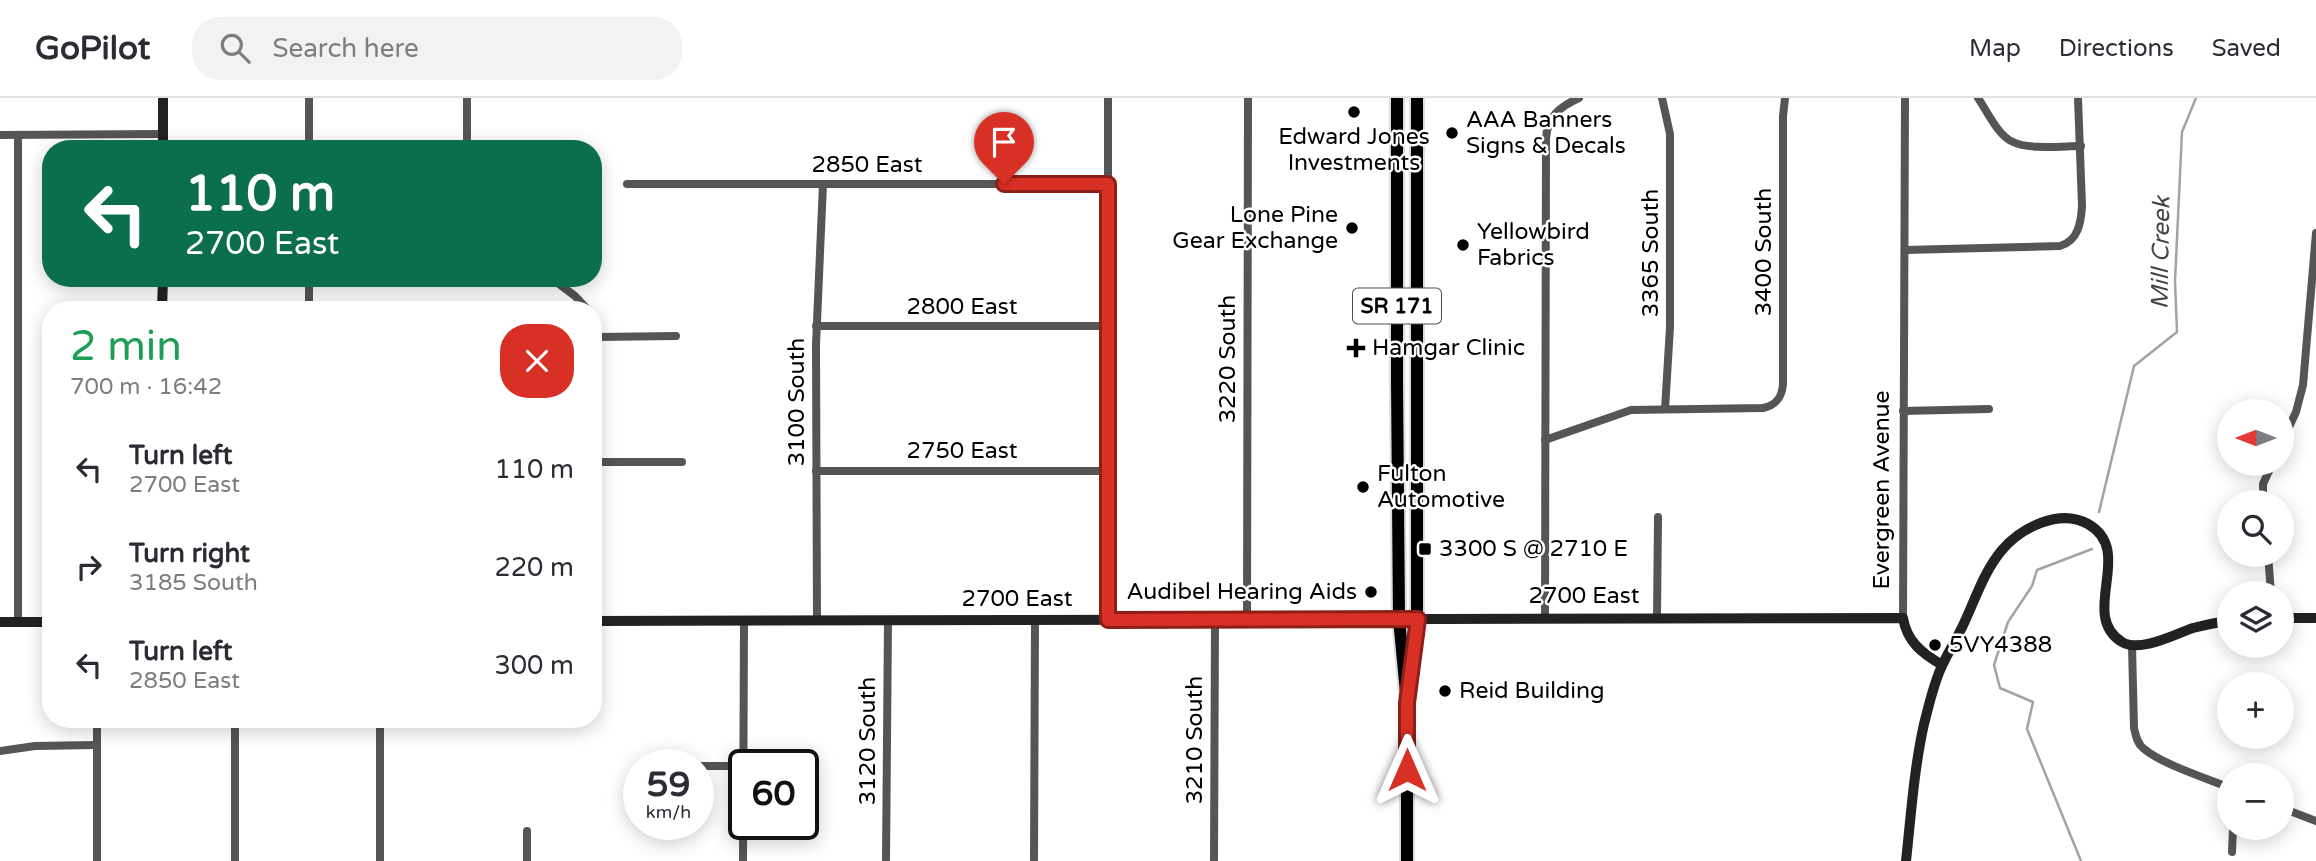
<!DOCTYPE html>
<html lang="en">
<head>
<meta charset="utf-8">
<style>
	:root { --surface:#fff; --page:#f2f2f3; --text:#2b2b33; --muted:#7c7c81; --line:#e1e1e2 }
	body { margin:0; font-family:"Varela Round",sans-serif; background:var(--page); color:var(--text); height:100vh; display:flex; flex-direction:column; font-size:26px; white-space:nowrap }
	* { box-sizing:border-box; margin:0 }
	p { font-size:23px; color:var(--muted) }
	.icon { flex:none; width:38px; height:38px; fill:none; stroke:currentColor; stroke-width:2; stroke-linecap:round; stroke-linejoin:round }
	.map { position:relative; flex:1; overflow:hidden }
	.drawer { position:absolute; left:42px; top:203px; width:560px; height:427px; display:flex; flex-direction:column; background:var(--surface); border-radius:28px; box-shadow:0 4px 18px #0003 }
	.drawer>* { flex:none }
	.top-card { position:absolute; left:42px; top:42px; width:560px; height:147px; border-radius:28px; box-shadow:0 4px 18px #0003; background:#0b6e4f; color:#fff; overflow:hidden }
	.needle { width:46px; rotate:270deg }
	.fabs { position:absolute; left:2217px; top:301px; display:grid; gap:14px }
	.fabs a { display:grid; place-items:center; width:77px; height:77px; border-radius:50%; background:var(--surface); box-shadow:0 4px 18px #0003; font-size:35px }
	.speed { position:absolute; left:623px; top:651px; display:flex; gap:14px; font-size:35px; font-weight:700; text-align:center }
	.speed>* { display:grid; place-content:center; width:91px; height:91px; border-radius:50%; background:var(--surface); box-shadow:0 4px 18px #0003; line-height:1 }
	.speed small { font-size:18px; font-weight:400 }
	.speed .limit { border:4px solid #111; border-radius:10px; background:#fff; color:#111 }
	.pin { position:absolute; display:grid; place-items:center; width:60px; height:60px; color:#fff; margin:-72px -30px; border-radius:50% 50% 50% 0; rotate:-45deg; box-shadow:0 0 7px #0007 }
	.pin .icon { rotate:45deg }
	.me { position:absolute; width:77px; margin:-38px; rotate:0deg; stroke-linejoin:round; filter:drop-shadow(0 0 5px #0008) }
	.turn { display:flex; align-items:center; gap:24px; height:147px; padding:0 28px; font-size:32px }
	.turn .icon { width:91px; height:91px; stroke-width:2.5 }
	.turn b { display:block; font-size:49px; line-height:60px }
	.round { display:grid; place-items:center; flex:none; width:74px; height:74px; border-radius:28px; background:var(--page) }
	.summary { display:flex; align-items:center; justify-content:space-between; height:119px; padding:0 28px }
	h1 { font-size:42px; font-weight:600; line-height:52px; color:#1e9e55 }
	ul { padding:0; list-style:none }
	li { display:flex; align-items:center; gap:21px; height:98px; padding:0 28px }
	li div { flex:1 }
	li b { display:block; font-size:26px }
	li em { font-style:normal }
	header { display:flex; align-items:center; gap:42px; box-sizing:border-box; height:98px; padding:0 35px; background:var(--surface); border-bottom:2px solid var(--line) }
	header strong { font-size:33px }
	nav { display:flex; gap:38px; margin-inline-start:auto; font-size:24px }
	.search { width:490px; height:63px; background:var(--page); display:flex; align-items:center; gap:18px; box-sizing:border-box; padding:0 24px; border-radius:28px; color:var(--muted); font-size:26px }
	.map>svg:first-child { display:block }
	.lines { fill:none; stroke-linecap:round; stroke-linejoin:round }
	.stream { stroke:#a3a3a3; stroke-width:2.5 }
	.primary-casing { stroke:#dbdbdb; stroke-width:16 }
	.street { stroke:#555; stroke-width:8 }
	.secondary { stroke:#222; stroke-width:10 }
	.primary { stroke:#000; stroke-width:12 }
	.route-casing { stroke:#8d1f18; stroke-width:18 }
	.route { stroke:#d93025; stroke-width:12 }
	.poi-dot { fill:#000; stroke:#fff; stroke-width:2.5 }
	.labels { text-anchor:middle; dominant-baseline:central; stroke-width:5; stroke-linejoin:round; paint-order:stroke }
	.shield { fill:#fff; stroke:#4c4c4c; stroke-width:2 }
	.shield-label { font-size:21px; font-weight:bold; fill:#000 }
	.poi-label { font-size:23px; fill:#000; stroke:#fff; text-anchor:start }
	.street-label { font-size:23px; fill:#000; stroke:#fff }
	.water-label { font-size:24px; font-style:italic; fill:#444; stroke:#fff }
</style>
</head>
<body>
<header>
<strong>GoPilot</strong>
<div class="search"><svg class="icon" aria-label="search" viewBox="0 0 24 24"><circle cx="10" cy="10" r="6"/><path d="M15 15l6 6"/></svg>Search here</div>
<nav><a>Map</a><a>Directions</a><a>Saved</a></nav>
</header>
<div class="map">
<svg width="2316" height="763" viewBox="0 0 2316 763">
	<rect width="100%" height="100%" fill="#fff"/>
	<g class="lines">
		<!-- stream -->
		<g class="stream">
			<polyline points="2099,414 2134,268 2177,234 2175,183 2182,34 2196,0"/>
			<polyline points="2081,763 2027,631 2033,604 2000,590 1994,567 2008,524 2032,488 2037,472 2092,451"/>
		</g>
		<defs>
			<g id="primary">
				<polyline points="1397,0 1397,283 1399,521 1407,605 1407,763"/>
				<polyline points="1410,583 1417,521 1417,0"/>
			</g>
		</defs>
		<!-- primary casing -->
		<use href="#primary" class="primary-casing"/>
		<!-- street -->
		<g class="street">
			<polyline points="1108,0 1108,522"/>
			<polyline points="1662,0 1670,36 1670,229 1665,311"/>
			<path d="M 1978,0 C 1987,13 1998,38 2013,44 C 2029,52 2063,48 2081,48"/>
			<polyline points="0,37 163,36"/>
			<polyline points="18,37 18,524"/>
			<polyline points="309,51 309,0"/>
			<polyline points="467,51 467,0"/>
			<polyline points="627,86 1108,86"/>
			<path d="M 1905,152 L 2060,148 C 2078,143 2081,125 2082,108 L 2078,0"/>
			<polyline points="551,180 575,198 588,212"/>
			<polyline points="309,212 309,180"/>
			<polyline points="593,219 598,239 598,523"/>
			<polyline points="816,228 1108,228"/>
			<polyline points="598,239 676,238"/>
			<polyline points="1903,313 1989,311"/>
			<path d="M 1545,342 L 1631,312 L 1763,310 C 1777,307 1782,299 1783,286 L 1783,18 L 1785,0"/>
			<polyline points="2282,344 2296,314 2303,287 2316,135"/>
			<polyline points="598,364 682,364"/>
			<polyline points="816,373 1108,373"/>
			<polyline points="2263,404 2263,386 2272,366"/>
			<polyline points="2268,457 2271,495"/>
			<path d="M 1545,519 L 1546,41 C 1547,19 1559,9 1579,0"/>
			<polyline points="1657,520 1658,419"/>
			<polyline points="1903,520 1905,0"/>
			<polyline points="817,522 816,247 823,86"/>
			<polyline points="1247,522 1248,0"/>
			<path d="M 2132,548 L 2134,630 C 2136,638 2137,645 2143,650 C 2161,666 2206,680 2230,690"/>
			<polyline points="97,621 97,763"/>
			<polyline points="0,653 35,648 96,647"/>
			<polyline points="698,668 743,668"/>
			<polyline points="2282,710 2316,723"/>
			<polyline points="527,733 527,763"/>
			<polyline points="2232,754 2233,730"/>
			<polyline points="235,763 235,621"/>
			<polyline points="380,763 380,621"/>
			<polyline points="743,763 744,523"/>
			<polyline points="886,763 888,522"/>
			<polyline points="1034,763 1035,522"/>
			<polyline points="1214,763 1215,522"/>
		</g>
		<!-- secondary -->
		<g class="secondary">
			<polyline points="163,51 163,0"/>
			<polyline points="162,212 163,180"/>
			<polyline points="2282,520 2316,520"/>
			<path d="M 593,523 L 1903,520 C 1907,544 1922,555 1942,567"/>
			<polyline points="0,524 51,524"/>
			<path d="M 1906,763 C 1911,717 1914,671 1924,626 C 1929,607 1933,588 1941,570 C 1948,554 1958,539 1965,523 C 1976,499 1985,472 2002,452 C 2021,430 2059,410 2088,426 C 2136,453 2078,517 2122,544 C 2140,555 2175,536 2193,530 C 2205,527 2217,524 2230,523"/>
		</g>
		<!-- primary -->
		<use href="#primary" class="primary"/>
	</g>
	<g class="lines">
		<defs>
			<polyline id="route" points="1004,86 1108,86 1108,522 1418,521 1407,605 1407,672"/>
		</defs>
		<!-- route casing -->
		<use href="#route" class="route-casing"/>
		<!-- route -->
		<use href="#route" class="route"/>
	</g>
	<!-- markers -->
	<g class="poi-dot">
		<circle cx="1354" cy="14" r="7"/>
		<circle cx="1452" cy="35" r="7"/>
		<circle cx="1352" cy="130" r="7"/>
		<circle cx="1463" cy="147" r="7"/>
		<path d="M1352.5 239.5h7v7h7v7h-7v7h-7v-7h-7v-7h7z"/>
		<circle cx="1363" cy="389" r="7"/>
		<rect x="1418" y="444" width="14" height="14" rx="3.5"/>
		<circle cx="1371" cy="494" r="7"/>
		<circle cx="1935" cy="547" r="7"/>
		<circle cx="1445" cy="593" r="7"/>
	</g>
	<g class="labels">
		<!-- shield labels -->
		<rect class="shield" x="1353" y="190.5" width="88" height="35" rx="5"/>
		<g class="shield-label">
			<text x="1397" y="208">SR 171</text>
		</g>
		<!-- poi labels -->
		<g class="poi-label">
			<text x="1466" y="22">AAA Banners<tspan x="1466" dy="26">Signs &amp; Decals</tspan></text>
			<text x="1354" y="39" text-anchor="middle">Edward Jones<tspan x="1354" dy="26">Investments</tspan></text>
			<text x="1338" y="117" text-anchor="end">Lone Pine<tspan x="1338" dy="26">Gear Exchange</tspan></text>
			<text x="1477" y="134">Yellowbird<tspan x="1477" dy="26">Fabrics</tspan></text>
			<text x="1372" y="250">Hamgar Clinic</text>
			<text x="1377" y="376">Fulton<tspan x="1377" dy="26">Automotive</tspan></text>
			<text x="1439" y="451">3300 S @ 2710 E</text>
			<text x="1357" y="494" text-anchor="end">Audibel Hearing Aids</text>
			<text x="1949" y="547">5VY4388</text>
			<text x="1459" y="593">Reid Building</text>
		</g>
		<!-- street labels -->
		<g class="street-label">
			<text x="867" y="67">2850 East</text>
			<text transform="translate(1764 154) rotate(-90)">3400 South</text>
			<text transform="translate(1651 155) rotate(-90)">3365 South</text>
			<text x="962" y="209">2800 East</text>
			<text transform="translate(1228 261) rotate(-90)">3220 South</text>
			<text transform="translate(797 304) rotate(-90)">3100 South</text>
			<text x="962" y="353">2750 East</text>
			<text transform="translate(1882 392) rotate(-90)">Evergreen Avenue</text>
			<text x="1584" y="498">2700 East</text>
			<text x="1017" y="501">2700 East</text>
			<text transform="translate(1195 642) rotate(-90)">3210 South</text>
			<text transform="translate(868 643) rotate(-90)">3120 South</text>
		</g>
		<!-- water labels -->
		<g class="water-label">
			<text transform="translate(2161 155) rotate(-89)">Mill Creek</text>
		</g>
	</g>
</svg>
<div class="fabs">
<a><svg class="needle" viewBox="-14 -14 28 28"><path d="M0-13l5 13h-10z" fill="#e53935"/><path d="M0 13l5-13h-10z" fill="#7c7c81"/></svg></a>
<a><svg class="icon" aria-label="search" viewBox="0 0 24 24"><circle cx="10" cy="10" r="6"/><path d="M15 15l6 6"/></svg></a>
<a><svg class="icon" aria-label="layers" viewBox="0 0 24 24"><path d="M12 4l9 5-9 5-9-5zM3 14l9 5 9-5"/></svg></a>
<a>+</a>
<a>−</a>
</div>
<div class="speed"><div>59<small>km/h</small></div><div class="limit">60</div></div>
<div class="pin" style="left:1004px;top:86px;background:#d93025"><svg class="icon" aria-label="arrive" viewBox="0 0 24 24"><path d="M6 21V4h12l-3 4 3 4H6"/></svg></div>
<svg class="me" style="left:1407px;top:672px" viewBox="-20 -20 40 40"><path d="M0-17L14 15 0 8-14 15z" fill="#d93025" stroke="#fff" stroke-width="4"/></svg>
<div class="top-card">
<div class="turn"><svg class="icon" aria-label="left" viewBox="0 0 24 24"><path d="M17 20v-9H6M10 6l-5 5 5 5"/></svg><div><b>110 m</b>2700 East</div></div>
</div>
<section class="drawer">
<div class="summary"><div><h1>2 min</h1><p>700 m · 16:42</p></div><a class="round" style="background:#d93025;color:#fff"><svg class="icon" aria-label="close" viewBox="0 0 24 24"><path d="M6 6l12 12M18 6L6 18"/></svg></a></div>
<ul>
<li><svg class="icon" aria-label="left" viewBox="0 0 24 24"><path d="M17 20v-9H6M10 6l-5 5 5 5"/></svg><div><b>Turn left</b><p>2700 East</p></div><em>110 m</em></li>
<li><svg class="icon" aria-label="right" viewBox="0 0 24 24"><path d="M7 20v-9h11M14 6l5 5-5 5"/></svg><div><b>Turn right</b><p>3185 South</p></div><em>220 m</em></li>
<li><svg class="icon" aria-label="left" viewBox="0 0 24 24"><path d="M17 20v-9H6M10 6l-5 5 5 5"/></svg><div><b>Turn left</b><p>2850 East</p></div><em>300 m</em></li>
</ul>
</section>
</div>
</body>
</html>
